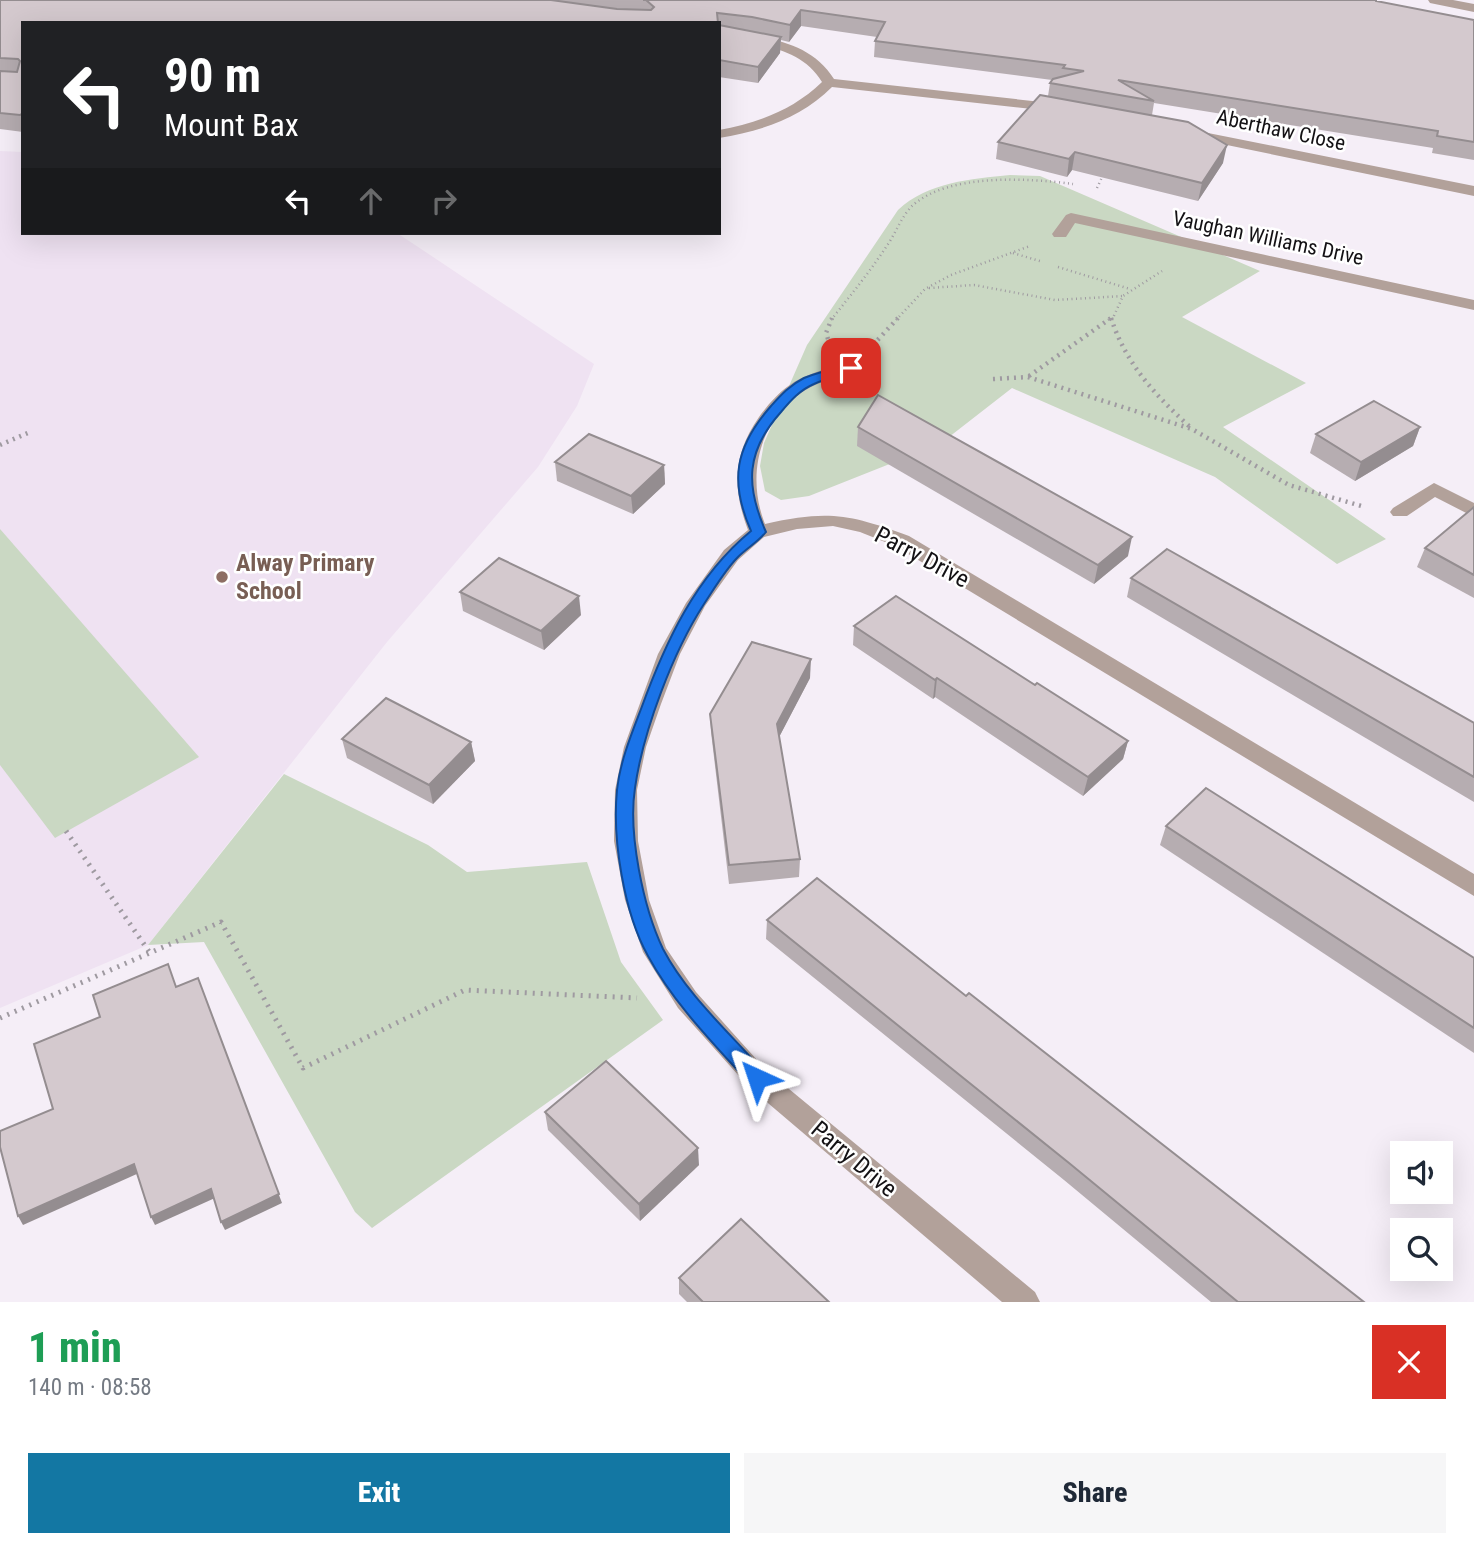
<!DOCTYPE html>
<html lang="en">
<head>
<meta charset="utf-8">
<style>
	:root { --surface:#fff; --page:#f6f6f7; --text:#1f2937; --muted:#747a83; --accent:#1377a3 }
	body { margin:0; font-family:"Roboto Condensed",sans-serif; background:var(--page); color:var(--text); height:100vh; display:flex; flex-direction:column; font-size:26px; white-space:nowrap }
	* { box-sizing:border-box; margin:0 }
	p { font-size:23px; color:var(--muted) }
	.icon { flex:none; width:38px; height:38px; fill:none; stroke:currentColor; stroke-width:2; stroke-linecap:round; stroke-linejoin:round }
	.map { position:relative; height:1302px; overflow:hidden }
	.panel { display:flex; flex-direction:column; background:var(--surface); flex:1 }
	.panel>* { flex:none }
	.banner { position:absolute; left:21px; top:21px; width:700px; height:214px; border-radius:0px; box-shadow:0 7px 28px #0002; background:#202124; color:#fff; overflow:hidden }
	.buttons { position:absolute; left:1390px; top:1141px; display:grid; gap:14px }
	.buttons a { display:grid; place-items:center; width:63px; height:63px; border-radius:0px; background:var(--surface); box-shadow:0 7px 28px #0002; font-size:35px }
	.pin { position:absolute; display:grid; place-items:center; width:60px; height:60px; color:#fff; margin:-30px; border-radius:14px; box-shadow:0 4px 10px #0006 }
	.me { position:absolute; width:77px; margin:-38px; rotate:318deg; stroke-linejoin:round; filter:drop-shadow(0 0 5px #0008) }
	.turn { display:flex; align-items:center; gap:24px; height:147px; padding:0 28px; font-size:32px }
	.turn .icon { width:91px; height:91px; stroke-width:2.5 }
	.turn b { display:block; font-size:49px; line-height:60px }
	.lanes { display:flex; align-items:center; height:66px; padding:0 28px; background:#0003; justify-content:center; gap:35px; direction:ltr }
	.lanes .off { opacity:.35 }
	.round { display:grid; place-items:center; flex:none; width:74px; height:74px; border-radius:0px; background:var(--page) }
	.overview { display:flex; align-items:center; justify-content:space-between; height:119px; padding:0 28px }
	h1 { font-size:42px; font-weight:800; line-height:52px; color:#1e9e55 }
	.action { display:flex; gap:14px; margin-top:auto; padding:14px 28px }
	.action a { flex:1; height:80px; border-radius:0px; background:var(--accent); color:#fff; font-size:28px; font-weight:800; line-height:80px; text-align:center }
	.action a+a { background:var(--page); color:var(--text) }
	.map>svg:first-child { display:block }
	.built { fill:#efe2f2 }
	.green { fill:#cad8c3 }
	.lines { fill:none; stroke-linecap:round; stroke-linejoin:round }
	.path-far2 { stroke:#9f9aa1; stroke-width:2.5; stroke-dasharray:1 3.5; stroke-linecap:butt }
	.path-far1 { stroke:#9f9aa1; stroke-width:4.5; stroke-dasharray:2 5; stroke-linecap:butt }
	.path { stroke:#9f9aa1; stroke-width:5; stroke-dasharray:2 6; stroke-linecap:butt }
	.street { fill:#b2a19a; fill-rule:evenodd }
	.wall { fill:#b6adb1 }
	.shaded-wall { fill:#948d90 }
	.building { fill:#d4c9ce; stroke:#948d90; stroke-width:2 }
	.route { fill:#1a73e8; stroke:#114b97; stroke-width:2 }
	.education-dot { fill:#8d6e63; stroke:#fff; stroke-width:2.5 }
	.labels { text-anchor:middle; dominant-baseline:central; stroke-width:5; stroke-linejoin:round; paint-order:stroke }
	.far-street-label { font-size:21px; fill:#131114; stroke:#fff }
	.street-label { font-size:24px; fill:#131114; stroke:#fff }
	.education-label { font-size:24px; font-weight:bold; fill:#785e54; stroke:#fff; text-anchor:start }
</style>
</head>
<body>
<div class="map">
<svg width="1474" height="1302" viewBox="0 0 1474 1302">
	<rect width="100%" height="100%" fill="#f5eef7"/>
	<!-- built -->
	<polygon class="built" points="0,151 23,152 23,233 397,233 594,364 577,406 538,467 387,642 148,945 0,1008"/>
	<!-- green -->
	<g class="green">
		<path d="M 1010,175 L 1040,176 L 1260,271 L 1182,317 L 1306,383 L 1223,427 L 1386,539 L 1337,564 L 1215,477 L 1012,388 L 940,444 L 809,496 L 781,500 L 765,491 L 760,466 L 764,443 L 807,345 L 898,210 C 928,182 971,179 1010,175 Z"/>
		<polygon points="0,529 199,757 55,838 0,765"/>
		<polygon points="284,774 428,845 467,872 587,862 621,962 663,1020 372,1228 355,1212 204,942 148,945"/>
	</g>
	<g class="lines">
		<!-- path-far2 -->
		<g class="path-far2">
			<polyline points="1097,188 1104,173"/>
			<polyline points="1013,253 1043,262"/>
			<polyline points="1058,267 1130,289"/>
			<polyline points="929,288 974,285 1055,300 1123,296"/>
			<path d="M 831,320 C 850,296 869,273 886,247 C 895,235 901,217 912,206 C 948,173 1028,178 1073,184"/>
			<polyline points="896,320 925,289 951,275 1030,246"/>
			<polyline points="1108,320 1111,318"/>
			<polyline points="1112,320 1123,296 1162,271"/>
		</g>
		<!-- path-far1 -->
		<g class="path-far1">
			<path d="M 1111,318 C 1126,364 1155,395 1190,427"/>
			<polyline points="828,339 826,333 832,318"/>
			<polyline points="873,345 898,318"/>
			<polyline points="1029,376 1111,318"/>
			<polyline points="993,379 1028,377 1192,429 1289,485 1365,507"/>
			<polyline points="0,445 30,432"/>
		</g>
		<!-- path -->
		<g class="path">
			<polyline points="66,831 150,953"/>
			<polyline points="0,1018 221,922 303,1068 465,990 637,998"/>
		</g>
		<!-- street -->
		<g class="street">
			<polygon points="1428,0 1453,0 1474,4 1474,12 1430,3"/>
			<path d="M 719,31 C 762,37 809,39 834,79 L 1060,104 L 1067,108 L 1060,112 L 832,87 C 801,118 762,131 719,138 L 719,130 C 758,123 793,110 822,82 C 800,46 758,45 719,39 Z"/>
			<polygon points="1188,129 1474,186 1474,196 1183,136 1181,133 1183,130"/>
			<polygon points="1071,213 1474,300 1474,310 1075,223 1066,237 1054,237 1052,234 1066,215"/>
			<path d="M 851,363 L 860,368 L 857,372 C 842,376 825,380 811,387 C 760,414 745,474 765,524 C 828,510 849,514 909,536 L 1474,874 L 1474,896 L 895,546 L 860,532 L 833,526 L 797,529 L 764,537 L 738,560 L 705,606 L 680,654 L 661,704 L 646,747 L 637,790 L 638,841 L 649,900 L 666,948 L 696,992 L 766,1070 L 1035,1292 L 1040,1302 L 1002,1302 L 748,1086 L 678,1008 L 643,952 L 625,900 L 614,841 L 615,790 L 624,747 L 658,654 L 686,603 L 724,550 L 748,530 C 732,488 733,454 759,417 C 769,403 780,391 794,382 C 811,372 832,367 851,363 Z"/>
			<polygon points="1434,483 1474,503 1474,517 1435,497 1407,516 1393,516 1390,512 1393,508"/>
		</g>
	</g>
	<!-- wall -->
	<g class="wall">
		<polygon points="0,0 1376,0 1376,1 1474,20 1474,160 1432,153 1433,148 1154,103 1152,115 1223,163 1198,201 1072,170 1067,177 996,159 998,142 1048,96 1050,83 1052,80 874,57 875,41 877,37 801,26 789,42 781,40 780,53 758,83 719,77 719,23 23,23 23,132 0,129"/>
		<polygon points="858,427 1128,556 1094,584 857,446"/>
		<polygon points="1420,427 1413,446 1355,481 1310,453 1316,434"/>
		<polygon points="555,462 664,465 665,484 633,514 557,481"/>
		<polygon points="1474,507 1474,598 1417,567 1425,548"/>
		<polygon points="1131,578 1474,723 1474,802 1127,597"/>
		<polygon points="460,592 581,615 544,650 463,611"/>
		<polygon points="854,626 1035,685 1128,741 1123,759 1083,796 935,697 933,699 853,645"/>
		<polygon points="810,678 779,737 800,859 799,877 729,884 711,732 710,714"/>
		<polygon points="342,739 471,742 475,761 433,804 347,758"/>
		<polygon points="1166,826 1474,958 1474,1053 1160,845"/>
		<polygon points="767,920 966,996 1364,1302 1211,1302 1064,1180 766,939"/>
		<polygon points="545,1112 699,1165 640,1221 548,1130"/>
		<polygon points="679,1278 829,1302 687,1302 679,1294"/>
	</g>
	<!-- shaded-wall -->
	<g class="shaded-wall">
		<polygon points="801,10 801,26 789,42 790,25"/>
		<polygon points="781,37 780,53 758,83 758,67"/>
		<polygon points="1227,145 1223,163 1198,201 1202,183"/>
		<polygon points="1075,152 1072,170 1067,177 1069,159"/>
		<polygon points="1420,427 1413,446 1355,481 1361,462"/>
		<polygon points="664,465 665,484 633,514 631,496"/>
		<polygon points="1132,537 1128,556 1094,584 1098,565"/>
		<polygon points="579,596 581,615 544,650 541,631"/>
		<polygon points="811,659 810,678 776,743 777,724"/>
		<polygon points="937,678 935,697 933,699 935,680"/>
		<polygon points="1128,741 1123,759 1083,796 1088,777"/>
		<polygon points="471,742 475,761 433,804 429,785"/>
		<polygon points="198,978 282,1203 225,1230 221,1222"/>
		<polygon points="698,1148 699,1165 640,1221 639,1204"/>
		<polygon points="134,1164 139,1173 23,1225 18,1216"/>
		<polygon points="211,1189 215,1198 155,1225 151,1217"/>
	</g>
	<!-- building -->
	<g class="building">
		<polygon points="0,0 551,0 617,9 651,10 654,7 646,0 643,0 1376,0 1376,1 1474,20 1474,142 1437,136 1438,131 1118,80 1154,101 1050,83 1053,79 1084,71 1063,68 1065,65 875,41 885,22 801,10 790,25 752,17 717,13 718,23 23,23 23,113 20,115 0,113 0,71 17,72 20,61 18,59 0,58"/>
		<polygon points="719,25 781,37 758,67 719,60"/>
		<polygon points="1040,95 1188,122 1227,145 1202,183 1075,152 1069,159 998,142"/>
		<polygon points="878,395 1132,537 1098,565 858,427"/>
		<polygon points="1374,401 1420,427 1361,462 1316,434"/>
		<polygon points="589,434 664,465 631,496 555,462"/>
		<polygon points="1474,507 1474,575 1425,548"/>
		<polygon points="1167,549 1474,723 1474,777 1131,578"/>
		<polygon points="499,558 579,596 541,631 460,592"/>
		<polygon points="896,596 1035,685 1037,683 1128,741 1088,777 937,678 935,680 854,626"/>
		<polygon points="752,642 811,659 777,724 800,859 729,865 710,714"/>
		<polygon points="386,698 471,742 429,785 342,739"/>
		<polygon points="1206,788 1474,958 1474,1028 1166,826"/>
		<polygon points="817,878 966,996 969,993 1011,1026 1364,1302 1238,1302 1069,1163 767,920"/>
		<polygon points="168,964 176,987 198,978 279,1194 221,1222 211,1189 151,1217 134,1164 18,1216 0,1147 0,1131 53,1109 34,1044 100,1017 93,995"/>
		<polygon points="606,1061 698,1148 639,1204 545,1112"/>
		<polygon points="741,1219 829,1302 703,1302 679,1278"/>
	</g>
	<!-- route -->
	<path class="route" d="M 851,364 L 858,368 L 856,371 C 842,375 827,378 814,384 C 800,390 791,400 781,412 C 746,451 745,485 766,532 C 758,542 747,548 738,557 C 725,570 714,589 704,604 C 673,652 643,731 635,788 C 628,833 643,907 663,949 C 687,995 730,1033 764,1072 L 767,1078 L 764,1084 L 757,1087 L 750,1084 C 714,1044 674,1004 648,956 C 624,913 612,839 617,790 C 620,762 631,735 641,709 C 665,643 695,577 751,531 C 729,481 735,447 771,406 C 781,395 790,385 804,378 C 819,372 836,368 851,364 Z"/>
	<!-- markers -->
	<circle class="education-dot" cx="222" cy="577" r="7"/>
	<g class="labels">
		<!-- far-street labels -->
		<g class="far-street-label">
			<text transform="translate(1281 130) rotate(12)">Aberthaw Close</text>
			<text transform="translate(1268 238) rotate(12)">Vaughan Williams Drive</text>
		</g>
		<!-- street labels -->
		<g class="street-label">
			<text transform="translate(922 557) rotate(28)">Parry Drive</text>
			<text transform="translate(854 1159) rotate(40)">Parry Drive</text>
		</g>
		<!-- education labels -->
		<g class="education-label">
			<text x="236" y="563">Alway Primary<tspan x="236" dy="28">School</tspan></text>
		</g>
	</g>
</svg>
<div class="buttons">
<a><svg class="icon" aria-label="sound" viewBox="0 0 24 24"><path d="M4 9h4l5-4v14l-5-4H4zM17 9q2 3 0 6"/></svg></a>
<a><svg class="icon" aria-label="search" viewBox="0 0 24 24"><circle cx="10" cy="10" r="6"/><path d="M15 15l6 6"/></svg></a>
</div>
<div class="pin" style="left:851px;top:368px;background:#d93025"><svg class="icon" aria-label="arrive" viewBox="0 0 24 24"><path d="M6 21V4h12l-3 4 3 4H6"/></svg></div>
<svg class="me" style="left:757px;top:1078px" viewBox="-20 -20 40 40"><path d="M0-17L14 15 0 8-14 15z" fill="#1a73e8" stroke="#fff" stroke-width="4"/></svg>
<div class="banner">
<div class="turn"><svg class="icon" aria-label="left" viewBox="0 0 24 24"><path d="M17 20v-9H6M10 6l-5 5 5 5"/></svg><div><b>90 m</b>Mount Bax</div></div>
<div class="lanes"><svg class="icon" aria-label="left" viewBox="0 0 24 24"><path d="M17 20v-9H6M10 6l-5 5 5 5"/></svg><svg class="icon off" aria-label="ahead" viewBox="0 0 24 24"><path d="M12 20V5M6 11l6-6 6 6"/></svg><svg class="icon off" aria-label="right" viewBox="0 0 24 24"><path d="M7 20v-9h11M14 6l5 5-5 5"/></svg></div>
</div>
</div>
<section class="panel">
<div class="overview"><div><h1>1 min</h1><p>140 m · 08:58</p></div><a class="round" style="background:#d93025;color:#fff"><svg class="icon" aria-label="close" viewBox="0 0 24 24"><path d="M6 6l12 12M18 6L6 18"/></svg></a></div>
<div class="action"><a>Exit</a><a>Share</a></div>
</section>
</body>
</html>
